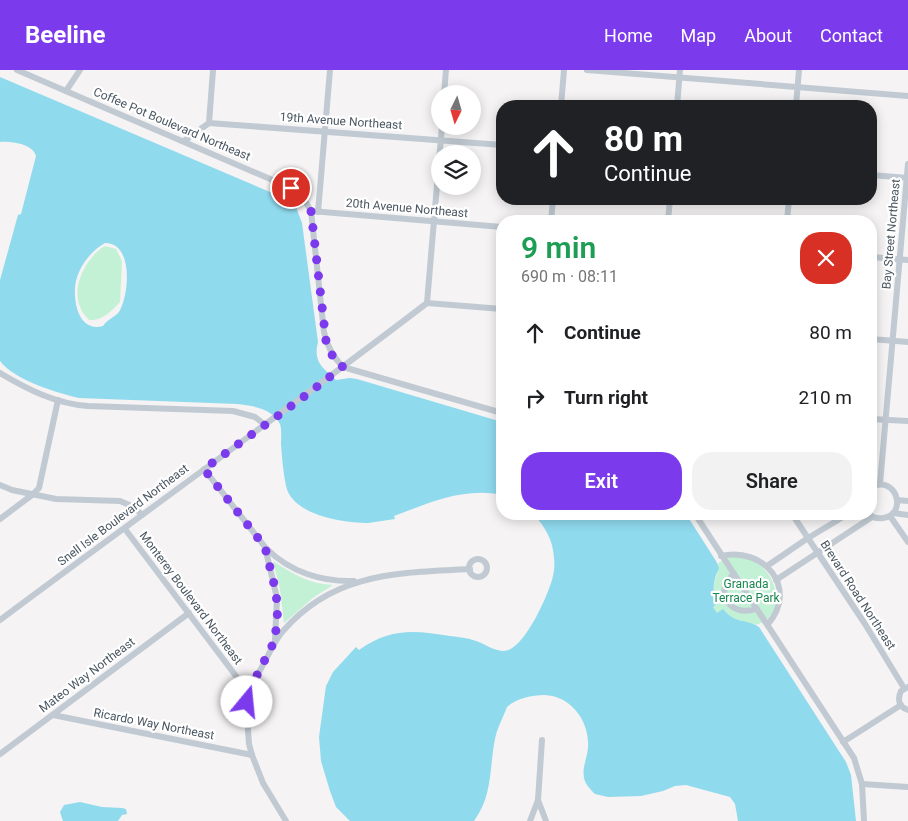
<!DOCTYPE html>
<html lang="en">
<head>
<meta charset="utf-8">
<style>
	:root { --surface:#fff; --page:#f2f2f2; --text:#202124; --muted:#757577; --accent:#7c3aed }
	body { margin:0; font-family:Roboto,sans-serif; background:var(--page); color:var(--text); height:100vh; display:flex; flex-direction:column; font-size:19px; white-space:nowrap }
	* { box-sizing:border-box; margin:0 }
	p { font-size:16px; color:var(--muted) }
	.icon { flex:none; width:28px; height:28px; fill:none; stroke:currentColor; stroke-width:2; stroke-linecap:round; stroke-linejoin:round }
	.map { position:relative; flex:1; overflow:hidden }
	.side { position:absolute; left:496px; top:145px; width:381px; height:305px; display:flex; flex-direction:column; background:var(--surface); border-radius:20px; box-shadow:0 2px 12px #0003 }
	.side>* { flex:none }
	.banner { position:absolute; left:496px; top:30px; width:381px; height:105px; border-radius:20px; box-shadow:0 2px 12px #0003; background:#202124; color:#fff; overflow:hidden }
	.needle { width:32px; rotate:185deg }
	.buttons { position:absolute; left:431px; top:15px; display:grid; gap:10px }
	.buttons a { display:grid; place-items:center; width:50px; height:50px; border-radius:50%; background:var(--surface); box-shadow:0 2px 12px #0003; font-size:25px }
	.pin { position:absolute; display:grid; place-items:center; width:42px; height:42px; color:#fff; margin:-21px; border:2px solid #fff; border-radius:50%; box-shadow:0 1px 5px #0007 }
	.me { position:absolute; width:55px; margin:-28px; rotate:17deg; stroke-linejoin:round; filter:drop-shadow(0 0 4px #0008) }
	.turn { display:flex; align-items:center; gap:18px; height:105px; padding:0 25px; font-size:22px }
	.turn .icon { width:65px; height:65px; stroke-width:2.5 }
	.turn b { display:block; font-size:35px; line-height:42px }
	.round { display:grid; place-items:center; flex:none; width:52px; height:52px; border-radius:20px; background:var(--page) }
	.overview { display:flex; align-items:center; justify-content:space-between; height:85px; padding:0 25px }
	h1 { font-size:30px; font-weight:600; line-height:38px; color:#1e9e55 }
	.action { display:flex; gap:10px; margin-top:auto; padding:10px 25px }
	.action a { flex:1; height:58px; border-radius:20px; background:var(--accent); color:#fff; font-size:20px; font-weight:600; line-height:58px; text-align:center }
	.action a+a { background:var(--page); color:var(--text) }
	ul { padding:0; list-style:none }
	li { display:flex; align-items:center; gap:15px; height:65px; padding:0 25px }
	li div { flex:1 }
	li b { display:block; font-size:19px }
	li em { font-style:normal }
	header { display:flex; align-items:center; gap:30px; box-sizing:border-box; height:70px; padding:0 25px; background:var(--accent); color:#fff }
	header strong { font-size:24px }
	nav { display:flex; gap:28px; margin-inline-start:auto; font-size:18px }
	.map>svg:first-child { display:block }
	.green { fill:#c3f1d5 }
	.water { fill:#90daee; fill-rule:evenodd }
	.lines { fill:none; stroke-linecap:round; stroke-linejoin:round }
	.minor { stroke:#c1cad2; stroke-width:6 }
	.route { stroke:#7c3aed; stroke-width:9; stroke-dasharray:0 16.2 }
	.labels { text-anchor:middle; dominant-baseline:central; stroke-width:4.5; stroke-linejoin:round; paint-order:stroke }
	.street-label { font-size:12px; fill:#4a5661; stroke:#fff }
	.park-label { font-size:12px; fill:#17864f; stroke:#fff }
</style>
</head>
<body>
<header>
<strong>Beeline</strong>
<nav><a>Home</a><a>Map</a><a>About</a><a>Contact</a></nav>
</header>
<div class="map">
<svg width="908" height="751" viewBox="0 0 908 751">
	<rect width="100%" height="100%" fill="#f5f3f3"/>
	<!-- green -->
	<g class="green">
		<path d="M 105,176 L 116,179 L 122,191 L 120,232 C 111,241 103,251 89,250 C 87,247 83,244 82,241 C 69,219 86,187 105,176 Z"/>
		<path d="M 742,486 C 748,489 755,491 760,495 C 775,507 785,536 766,550 C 763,552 759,554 756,555 C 749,552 742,553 736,550 C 728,547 727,544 717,543 L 713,537 L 719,532 C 706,517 721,507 717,494 L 728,487 Z"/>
		<path d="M 273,491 C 292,504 310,514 333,515 L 314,527 L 284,553 L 280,519 Z"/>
	</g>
	<!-- water -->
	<g class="water">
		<path d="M 0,7 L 284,128 L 296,137 L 302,153 L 318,272 C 313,292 322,297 336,310 L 350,308 L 357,309 L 502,352 L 502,425 C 464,417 429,433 394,446 L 395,449 C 386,450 377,452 368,453 C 343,453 292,445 286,416 C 283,402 282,387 281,374 C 281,368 282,360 280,354 C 272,338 253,336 237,334 L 79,328 C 57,323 14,310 0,291 L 0,210 L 18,145 L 21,144 L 36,86 C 33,74 11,71 0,72 ZM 105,173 C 133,173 129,221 121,238 C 118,247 109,247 103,256 C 78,263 72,229 76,211 C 80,195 91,181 105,173 Z"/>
		<path d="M 534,444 L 686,444 L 716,491 L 719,498 C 714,509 710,522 719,532 L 713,537 L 717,543 L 723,539 C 736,555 745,548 759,557 L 846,692 L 851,705 L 856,751 L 738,751 L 735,734 L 730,727 L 686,715 L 675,716 L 663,721 L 641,726 L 608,727 L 595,724 C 591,720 585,714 584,708 C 582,697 587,689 588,678 C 590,652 572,626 544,625 C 532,625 515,629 507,637 C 503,648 497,658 495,669 C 489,699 493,725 474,751 L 350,751 L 336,737 L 330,721 L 321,691 L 319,667 L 326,616 L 333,602 L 356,577 L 359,580 C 390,558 414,560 450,566 C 458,567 468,568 476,571 C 485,574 494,581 504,581 C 524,580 547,527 552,510 C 554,503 555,495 554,488 C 553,469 545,458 534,444 Z"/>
		<polygon points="80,732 102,737 122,738 126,739 127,744 122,745 118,751 63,751 60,742 64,735"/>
	</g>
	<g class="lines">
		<!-- minor -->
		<g class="minor">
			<path d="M 17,0 L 291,118 L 304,129 L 311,141 L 324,262 C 327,276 333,287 343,297 L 502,343"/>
			<polyline points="587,0 908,26"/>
			<polyline points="66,21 80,0"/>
			<polyline points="444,24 446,0"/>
			<polyline points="561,36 564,0"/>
			<polyline points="677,36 680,0"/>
			<polyline points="796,36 799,0"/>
			<polyline points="209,53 213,0"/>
			<polyline points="184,71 209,53 502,75"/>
			<polyline points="871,105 908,108"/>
			<polyline points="311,141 502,157"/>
			<polyline points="318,142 330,0"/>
			<polyline points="551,151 553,129"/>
			<polyline points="668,151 670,129"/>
			<polyline points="787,151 789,129"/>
			<polyline points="871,187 908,190"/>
			<polyline points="427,233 442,56"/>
			<polyline points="427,233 502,239"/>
			<polyline points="871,269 908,272"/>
			<path d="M 0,303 C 27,319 56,334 88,336 L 233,341 L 255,347 L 264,354"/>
			<polyline points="871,349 908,351"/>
			<polyline points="204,399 265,477 277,528 275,570"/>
			<polyline points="880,414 908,94"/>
			<polyline points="0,415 12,420 56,429 120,431 134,437 142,445"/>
			<polyline points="897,430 908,431"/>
			<polyline points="893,443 908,445"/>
			<polyline points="695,444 854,688 862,714 864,751"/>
			<polyline points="792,444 865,554 904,618"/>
			<path d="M 868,444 C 872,447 877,449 883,448 C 908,445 897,404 871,417"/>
			<polyline points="890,446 908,472"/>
			<polyline points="0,449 32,425 39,418 58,330"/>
			<polyline points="125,459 245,618 249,674 252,685 263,713 286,751"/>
			<path d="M 267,479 C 290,502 322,512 354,511"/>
			<path d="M 721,486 C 764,476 799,518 768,554"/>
			<circle cx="478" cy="498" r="9"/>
			<polyline points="767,496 808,468 848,444"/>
			<path d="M 734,504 C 712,522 731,548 756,539"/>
			<polyline points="776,510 872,447"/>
			<path d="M 0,550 C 142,444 286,341 427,233"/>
			<path d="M 908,617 L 901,621 C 897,630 899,637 908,640"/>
			<path d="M 245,618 C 263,605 268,578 283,561 C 334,502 398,503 470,499"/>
			<polyline points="53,645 252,685"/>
			<polyline points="843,672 901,635"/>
			<polyline points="0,684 189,543"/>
			<polyline points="862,714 908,717"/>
			<polyline points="538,730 546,751"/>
			<polyline points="530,751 538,730 542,670"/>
		</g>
	</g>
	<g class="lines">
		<!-- route -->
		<path class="route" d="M 247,632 L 245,618 L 254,611 L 275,570 L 278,537 L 274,514 L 265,477 L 204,399 C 250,365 298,333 343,296 L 332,285 L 326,271 L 311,141 L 304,129 L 291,118"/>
	</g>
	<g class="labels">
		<!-- street labels -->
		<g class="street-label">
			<text transform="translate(341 51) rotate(4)">19th Avenue Northeast</text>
			<text transform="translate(172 54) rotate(23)">Coffee Pot Boulevard Northeast</text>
			<text transform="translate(407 138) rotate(5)">20th Avenue Northeast</text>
			<text transform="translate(891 164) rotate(-85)">Bay Street Northeast</text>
			<text transform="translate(123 445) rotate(-37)">Snell Isle Boulevard Northeast</text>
			<text transform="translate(858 525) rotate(57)">Brevard Road Northeast</text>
			<text transform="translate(191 528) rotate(53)">Monterey Boulevard Northeast</text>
			<text transform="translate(87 605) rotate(-37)">Mateo Way Northeast</text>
			<text transform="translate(154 654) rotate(11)">Ricardo Way Northeast</text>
		</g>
		<!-- park labels -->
		<g class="park-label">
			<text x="746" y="514">Granada<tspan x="746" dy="14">Terrace Park</tspan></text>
		</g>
	</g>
</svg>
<div class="buttons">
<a><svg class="needle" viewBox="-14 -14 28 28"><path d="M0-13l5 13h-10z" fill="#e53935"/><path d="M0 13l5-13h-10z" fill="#757577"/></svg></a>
<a><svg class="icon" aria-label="layers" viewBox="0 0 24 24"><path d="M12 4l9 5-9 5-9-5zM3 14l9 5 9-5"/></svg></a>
</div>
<div class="pin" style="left:291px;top:118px;background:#d93025"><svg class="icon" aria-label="arrive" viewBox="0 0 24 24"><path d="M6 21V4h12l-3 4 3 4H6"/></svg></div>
<svg class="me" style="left:247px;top:632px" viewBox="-20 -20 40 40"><circle r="19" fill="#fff"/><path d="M0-13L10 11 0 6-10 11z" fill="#7c3aed"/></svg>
<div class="banner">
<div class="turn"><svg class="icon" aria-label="ahead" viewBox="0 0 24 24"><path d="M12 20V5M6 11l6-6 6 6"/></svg><div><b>80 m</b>Continue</div></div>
</div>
<section class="side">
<div class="overview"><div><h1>9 min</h1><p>690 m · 08:11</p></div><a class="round" style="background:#d93025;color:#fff"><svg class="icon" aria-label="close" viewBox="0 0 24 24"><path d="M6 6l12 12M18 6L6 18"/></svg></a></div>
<ul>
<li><svg class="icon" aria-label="ahead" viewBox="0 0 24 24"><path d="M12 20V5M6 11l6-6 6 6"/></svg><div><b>Continue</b></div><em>80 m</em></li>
<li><svg class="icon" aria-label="right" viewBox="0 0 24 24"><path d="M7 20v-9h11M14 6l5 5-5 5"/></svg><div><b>Turn right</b></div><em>210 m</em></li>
</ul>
<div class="action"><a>Exit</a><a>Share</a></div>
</section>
</div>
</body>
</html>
